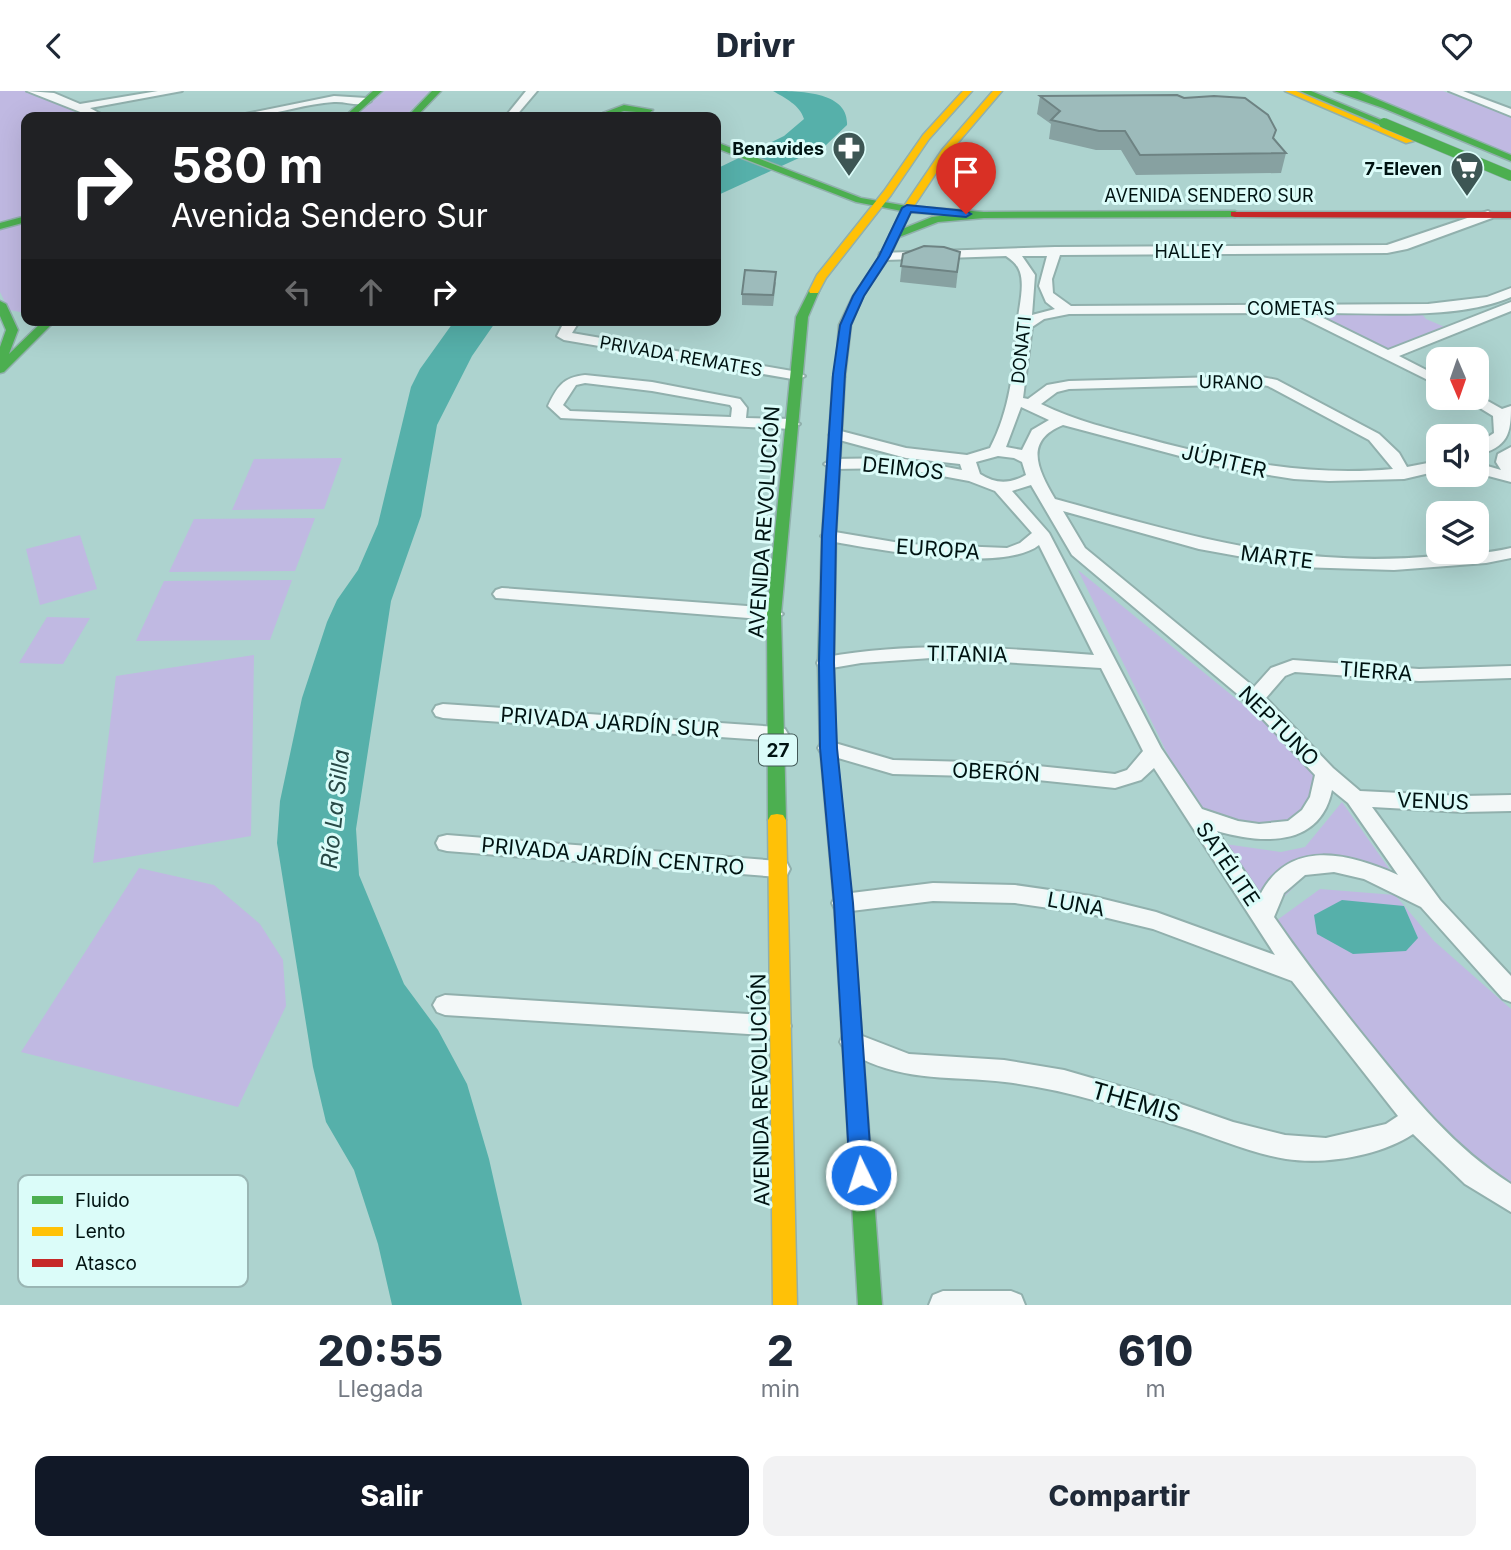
<!DOCTYPE html>
<html lang="es">
<head>
<meta charset="utf-8">
<style>
	:root { --surface:#fff; --page:#f2f2f3; --text:#1f2937; --muted:#747a83; --accent:#111827 }
	body { margin:0; font-family:Inter,sans-serif; background:var(--page); color:var(--text); height:100vh; display:flex; flex-direction:column; font-size:26px; white-space:nowrap }
	* { box-sizing:border-box; margin:0 }
	p { font-size:23px; color:var(--muted) }
	.icon { flex:none; width:38px; height:38px; fill:none; stroke:currentColor; stroke-width:2; stroke-linecap:round; stroke-linejoin:round }
	.map { position:relative; height:1214px; overflow:hidden }
	.panel { display:flex; flex-direction:column; background:var(--surface); flex:1 }
	.panel>* { flex:none }
	.guide { position:absolute; left:21px; top:21px; width:700px; height:214px; border-radius:14px; box-shadow:0 7px 28px #0002; background:#202124; color:#fff; overflow:hidden }
	.needle { width:46px; rotate:178deg }
	.fabs { position:absolute; left:1426px; top:256px; display:grid; gap:14px }
	.fabs a { display:grid; place-items:center; width:63px; height:63px; border-radius:14px; background:var(--surface); box-shadow:0 7px 28px #0002; font-size:35px }
	.pin { position:absolute; display:grid; place-items:center; width:60px; height:60px; color:#fff; margin:-72px -30px; border-radius:50% 50% 50% 0; rotate:-45deg; box-shadow:0 0 7px #0007 }
	.pin .icon { rotate:45deg }
	.me { position:absolute; width:77px; margin:-38px; rotate:356deg; stroke-linejoin:round; filter:drop-shadow(0 0 5px #0008) }
	.turn { display:flex; align-items:center; gap:24px; height:147px; padding:0 35px; font-size:32px }
	.turn .icon { width:91px; height:91px; stroke-width:2.5 }
	.turn b { display:block; font-size:49px; line-height:60px }
	.lanes { display:flex; align-items:center; height:66px; padding:0 35px; background:#0003; justify-content:center; gap:35px; direction:ltr }
	.lanes .off { opacity:.35 }
	.eta { display:flex; justify-content:space-evenly; align-items:center; height:119px; text-align:center }
	.eta b { font-size:42px; font-weight:800; line-height:49px }
	.cta { display:flex; gap:14px; margin-top:auto; padding:14px 35px }
	.cta a { flex:1; height:80px; border-radius:14px; background:var(--accent); color:#fff; font-size:28px; font-weight:800; line-height:80px; text-align:center }
	.cta a+a { background:var(--page); color:var(--text) }
	header { display:flex; justify-content:space-between; align-items:center; height:91px; padding:0 35px; background:var(--surface); font-size:32px; font-weight:800 }
	.map>svg:first-child { display:block }
	.green { fill:#c0b9e2 }
	.water { fill:#56b0aa }
	.lines { fill:none; stroke-linecap:round; stroke-linejoin:round }
	.street-casing { stroke:#91b0ad; stroke-width:4 }
	.fast-casing { stroke:#91b0ad; stroke-width:3 }
	.slow-casing { stroke:#91b0ad; stroke-width:3 }
	.jam-casing { stroke:#91b0ad; stroke-width:3 }
	.street { fill:#f3f8f8; fill-rule:evenodd }
	.fast { fill:#4caf50; fill-rule:evenodd }
	.slow { fill:#ffc107; fill-rule:evenodd }
	.jam { fill:#c62828; fill-rule:evenodd }
	.fast-bridge-casing { stroke:#91b0ad; stroke-width:11; stroke-linecap:butt }
	.fast-bridge { stroke:#4caf50; stroke-width:10 }
	.wall { fill:#87a1a1 }
	.building { fill:#9dbbbb; stroke:#6e8383; stroke-width:2 }
	.route { fill:#1a73e8; stroke:#114b97; stroke-width:2 }
	.labels { text-anchor:middle; dominant-baseline:central; stroke-width:6; stroke-linejoin:round; paint-order:stroke }
	.far-poi-label { font-size:18px; font-weight:bold; fill:#001312; stroke:#dbfcf9; text-anchor:end }
	.far-street-label { font-size:18px; fill:#001312; stroke:#dbfcf9 }
	.shield { fill:#dbfcf9; stroke:#425957; stroke-width:2 }
	.shield-label { font-size:19px; font-weight:bold; fill:#001312 }
	.street-label { font-size:21px; fill:#001312; stroke:#dbfcf9 }
	.water-label { font-size:23px; font-style:italic; fill:#284946; stroke:#dbfcf9 }
	.near-street-label { font-size:24px; fill:#001312; stroke:#dbfcf9 }
	.key { fill:#dbfcf9; stroke:#99b6b4; stroke-width:2 }
	.key-label { font-size:19px; fill:#001312 }
</style>
</head>
<body>
<header><svg class="icon" aria-label="back" viewBox="0 0 24 24"><path d="M15 5l-7 7 7 7"/></svg>Drivr<svg class="icon" aria-label="heart" viewBox="0 0 24 24"><path d="M12 20l-8-8c-3-5 5-10 8-4 3-6 11-1 8 4z"/></svg></header>
<div class="map">
<svg width="1511" height="1214" viewBox="0 0 1511 1214">
	<rect width="100%" height="100%" fill="#add3cf"/>
	<!-- green -->
	<g class="green">
		<polygon points="0,0 26,0 91,26 26,26 26,125 0,130"/>
		<polygon points="385,0 430,0 404,26 355,26"/>
		<polygon points="1356,0 1443,0 1511,26 1511,65"/>
		<polygon points="26,132 26,222 9,219 0,201 0,139"/>
		<polygon points="1315,221 1420,221 1426,228 1447,237 1389,258"/>
		<polygon points="342,367 324,418 232,419 254,368"/>
		<polygon points="315,427 295,480 169,481 194,428"/>
		<polygon points="80,444 97,498 40,514 26,458"/>
		<polygon points="1078,479 1336,689 1324,723 1293,742 1201,724 1166,660"/>
		<polygon points="292,489 270,549 136,550 164,490"/>
		<polygon points="47,526 90,527 63,573 19,572"/>
		<polygon points="254,564 251,745 93,772 116,585"/>
		<polygon points="1342,711 1400,793 1362,781 1309,781 1270,820 1225,753 1281,761 1305,756"/>
		<polygon points="139,777 214,794 260,833 283,869 286,915 238,1016 21,961"/>
		<polygon points="1320,798 1395,804 1434,850 1511,918 1511,1103 1440,1041 1269,835"/>
	</g>
	<!-- water -->
	<g class="water">
		<path d="M 773,0 C 798,0 849,0 847,34 L 825,55 L 716,105 L 716,78 L 784,45 L 804,28 C 800,14 785,7 773,0 Z"/>
		<polygon points="455,229 497,229 472,265 437,334 421,425 391,510 356,738 359,784 404,893 438,939 467,993 489,1068 522,1214 392,1214 378,1153 354,1079 326,1031 313,976 277,752 280,710 302,607 327,531 337,509 358,479 378,433 411,296 420,278"/>
		<polygon points="1342,809 1404,815 1418,847 1406,860 1353,863 1317,843 1314,824"/>
	</g>
	<g class="lines">
		<defs>
			<g id="street">
				<polygon points="27,0 54,2 80,13 158,0 182,0 90,17 106,26 93,26"/>
				<polygon points="526,0 537,0 515,26 505,26"/>
				<polygon points="1449,0 1463,0 1511,18 1511,25"/>
				<path d="M 334,5 L 366,7 L 371,10 C 361,17 346,10 334,11 C 299,13 266,28 231,26 Z"/>
				<path d="M 1488,120 L 1494,124 L 1492,127 L 1407,158 L 1387,162 L 1060,164 L 1052,188 L 1053,202 L 1071,215 L 1428,213 L 1487,206 L 1511,197 L 1511,206 C 1455,230 1374,221 1313,222 L 1388,259 L 1511,211 L 1511,220 L 1399,265 L 1438,285 L 1438,294 L 1293,222 L 1069,223 L 1044,228 L 1032,236 L 1023,307 L 1028,308 L 1047,294 L 1069,290 L 1257,285 L 1277,289 L 1379,343 L 1399,362 L 1407,376 L 1438,370 L 1438,380 L 1404,388 L 1329,390 L 1294,388 L 1225,377 L 1063,334 C 1023,350 1038,379 1055,408 C 1190,445 1294,478 1437,465 C 1462,463 1487,463 1511,457 L 1511,467 L 1486,472 L 1394,479 L 1298,476 L 1199,458 L 1063,420 L 1085,457 L 1254,596 L 1271,577 L 1293,569 L 1419,578 L 1511,575 L 1511,587 L 1419,590 L 1295,581 L 1285,585 L 1266,607 L 1333,677 L 1360,700 L 1463,705 L 1511,704 L 1511,720 L 1463,721 L 1372,716 L 1440,809 L 1511,885 L 1511,911 L 1503,908 L 1421,816 L 1364,788 L 1334,781 L 1305,784 L 1284,802 L 1274,826 C 1304,870 1337,912 1371,954 C 1413,1006 1454,1057 1511,1093 L 1511,1121 L 1465,1093 L 1413,1043 C 1380,1065 1325,1074 1286,1068 C 1249,1062 1215,1046 1179,1035 C 1123,1017 1064,998 1005,991 C 953,985 908,991 860,967 C 851,962 844,960 840,951 L 843,944 L 852,941 L 909,963 L 1004,969 L 1064,979 L 1181,1013 L 1233,1031 L 1285,1044 L 1326,1047 L 1386,1033 L 1398,1025 L 1292,890 L 1153,838 L 1091,823 L 1015,812 L 933,810 L 843,821 L 835,818 L 832,812 L 835,806 L 843,803 L 933,792 L 1015,794 L 1091,805 L 1156,821 L 1275,864 L 1154,677 L 1141,689 L 1115,697 L 1009,686 L 893,683 L 821,662 L 818,657 L 821,652 L 828,650 L 893,669 L 1009,672 L 1115,683 L 1127,679 L 1143,660 L 1101,577 L 931,567 L 861,572 L 826,578 L 819,576 L 817,572 L 819,568 L 826,566 C 916,550 1004,557 1094,564 L 1039,454 C 1002,483 875,458 829,450 L 821,445 L 829,440 L 906,453 L 1007,457 L 1020,452 L 1032,442 L 995,400 L 969,390 L 899,377 L 832,378 L 824,373 L 832,368 L 899,367 L 962,379 L 960,373 L 906,367 L 832,347 L 829,344 L 837,339 L 906,357 L 967,364 L 990,357 C 1010,319 1014,277 1017,235 C 1018,220 1025,196 1020,181 C 1017,173 1013,170 1006,165 L 885,169 L 879,165 L 880,162 L 1055,156 L 1387,154 ZM 1022,165 L 1047,165 L 1039,195 L 1046,211 L 1055,218 L 1032,224 L 1035,184 ZM 1257,293 L 1268,295 L 1369,349 L 1393,378 C 1309,386 1229,370 1148,348 C 1111,338 1076,330 1041,313 L 1057,301 L 1069,298 ZM 1021,316 L 1049,329 L 1032,339 L 1022,359 L 1006,356 ZM 998,365 L 1014,367 L 1022,371 L 1026,384 C 1010,393 995,393 980,383 L 976,371 ZM 1031,394 L 1072,464 L 1248,612 L 1315,684 L 1310,706 L 1302,719 L 1288,730 L 1259,733 L 1238,730 L 1202,718 L 1161,657 L 1049,442 L 1012,400 ZM 1332,699 L 1348,712 L 1398,784 C 1350,763 1290,746 1260,804 L 1217,740 C 1262,753 1320,757 1332,699 Z"/>
				<polygon points="565,229 580,229 572,242 798,281 805,285 798,289 564,249 557,245"/>
				<path d="M 585,284 L 652,291 L 735,307 L 740,308 L 747,317 L 746,327 L 792,328 L 800,333 L 792,338 L 561,327 L 548,315 C 557,296 563,286 585,284 ZM 585,292 L 652,300 L 730,314 L 732,317 L 731,326 L 570,320 L 563,314 L 576,294 Z"/>
				<path d="M 1477,304 L 1502,318 L 1511,315 C 1511,343 1508,356 1477,364 L 1477,353 L 1494,342 L 1493,325 L 1462,306 Z"/>
				<polygon points="1511,356 1511,391 1477,382 1477,372 1501,379 1496,371 1498,363"/>
				<polygon points="502,497 774,517 783,523 774,529 496,507 493,503 496,499"/>
				<polygon points="443,613 778,636 785,638 788,643 785,648 778,650 443,627 436,625 433,620 436,615"/>
				<polygon points="447,744 779,770 787,772 790,778 787,784 779,786 447,760 439,758 436,752 439,746"/>
				<polygon points="445,904 779,925 788,928 791,935 788,942 779,945 445,924 437,921 433,914 437,907"/>
				<polygon points="943,1200 1011,1200 1021,1204 1025,1214 929,1214 933,1204"/>
			</g>
			<g id="fast">
				<polygon points="373,0 382,0 353,26 344,26"/>
				<polygon points="432,0 441,0 416,26 407,26"/>
				<polygon points="1300,0 1311,0 1388,32 1381,34"/>
				<polygon points="1334,0 1357,0 1511,64 1511,70 1383,17"/>
				<polygon points="624,14 653,19 649,22 624,20 607,25 603,22"/>
				<polygon points="716,51 861,107 907,115 984,121 1235,120 1240,123 1235,126 984,127 938,131 894,148 890,147 890,143 932,126 947,124 907,121 856,111 716,57"/>
				<polygon points="26,125 26,131 0,138 0,132"/>
				<polygon points="814,197 819,200 808,226 781,523 786,729 783,734 771,734 768,729 767,523 796,226 809,200"/>
				<polygon points="0,210 6,213 18,239 9,263 44,229 56,229 4,281 0,282 0,256 6,239 0,225"/>
				<polygon points="839,282 845,286 836,445 834,572 836,657 852,812 882,1214 858,1214 834,812 820,657 818,572 822,445 833,286"/>
			</g>
			<g id="slow">
				<polygon points="963,0 972,0 929,48 891,104 826,187 818,202 810,202 809,200 817,184 884,100 923,44"/>
				<polygon points="993,0 1002,0 950,61 912,118 890,165 863,205 851,234 845,286 843,289 835,289 839,234 853,205 880,165 902,118 942,59"/>
				<polygon points="1285,0 1296,0 1414,50 1406,52"/>
				<polygon points="777,723 783,724 786,729 797,1214 773,1214 768,729 771,724"/>
			</g>
			<polygon id="jam" points="1231,121 1511,121 1511,127 1235,126 1231,125"/>
		</defs>
		<!-- street casing -->
		<use href="#street" class="street-casing"/>
		<!-- fast casing -->
		<use href="#fast" class="fast-casing"/>
		<!-- slow casing -->
		<use href="#slow" class="slow-casing"/>
		<!-- jam casing -->
		<use href="#jam" class="jam-casing"/>
		<!-- street -->
		<use href="#street" class="street"/>
		<!-- fast -->
		<use href="#fast" class="fast"/>
		<!-- slow -->
		<use href="#slow" class="slow"/>
		<!-- jam -->
		<use href="#jam" class="jam"/>
		<defs>
			<polyline id="fast-bridge" points="1384,32 1511,85"/>
		</defs>
		<!-- fast-bridge casing -->
		<use href="#fast-bridge" class="fast-bridge-casing"/>
		<!-- fast-bridge -->
		<use href="#fast-bridge" class="fast-bridge"/>
	</g>
	<!-- wall -->
	<g class="wall">
		<polygon points="1040,5 1274,47 1286,62 1281,82 1136,84 1121,59 1096,59 1049,48 1051,33 1037,23"/>
		<polygon points="960,161 956,197 900,191 903,163"/>
		<polygon points="776,191 773,215 742,214 742,203"/>
	</g>
	<!-- building -->
	<g class="building">
		<polygon points="1177,4 1184,7 1214,5 1245,7 1268,24 1276,39 1273,47 1286,62 1140,64 1125,40 1099,40 1051,29 1060,20 1040,5"/>
		<polygon points="924,155 944,156 960,161 957,181 901,175 903,163"/>
		<polygon points="745,179 776,181 773,204 742,203"/>
	</g>
	<!-- route -->
	<polygon class="route" points="907,114 966,120 971,123 966,126 911,121 890,165 864,205 851,234 845,283 836,445 834,572 837,657 853,812 872,1084 869,1092 861,1095 853,1092 850,1084 834,812 820,657 819,572 822,445 833,283 840,234 853,205 879,165 902,117"/>
	<!-- icons -->
	<defs>
		<symbol id="pharmacy-pin" viewBox="-11 -11 22 30"><path d="M0 17L-7.5 6A9.5 9.5 0 1 1 7.5 6Z" fill="#3d5654" stroke="#dbfcf9"/><path d="M-2-6h4v4h4v4h-4v4h-4v-4h-4v-4h4Z" fill="#fff"/></symbol>
		<symbol id="supermarket-pin" viewBox="-11 -11 22 30"><path d="M0 17L-7.5 6A9.5 9.5 0 1 1 7.5 6Z" fill="#3d5654" stroke="#dbfcf9"/><path d="M-6-5.5h2.5l.6 2H6L4.5 2H-2.5L-4.4-4H-6ZM-1.5 3.2a1.3 1.3 0 1 0 .1 0ZM3 3.2a1.3 1.3 0 1 0 .1 0Z" fill="#fff"/></symbol>
	</defs>
	<g fill-rule="evenodd">
		<use href="#pharmacy-pin" x="830" y="38" width="38" height="52"/>
		<use href="#supermarket-pin" x="1448" y="58" width="38" height="52"/>
	</g>
	<g class="labels">
		<!-- far-poi labels -->
		<g class="far-poi-label">
			<text x="824" y="57">Benavides</text>
			<text x="1442" y="77">7-Eleven</text>
		</g>
		<!-- far-street labels -->
		<g class="far-street-label">
			<text x="1209" y="104">AVENIDA SENDERO SUR</text>
			<text x="1189" y="160">HALLEY</text>
			<text x="1291" y="217">COMETAS</text>
			<text transform="translate(1021 259) rotate(-84)">DONATI</text>
			<text transform="translate(681 265) rotate(10)">PRIVADA REMATES</text>
			<text transform="translate(1231 291) rotate(1)">URANO</text>
		</g>
		<!-- shield labels -->
		<rect class="shield" x="759" y="643.5" width="38" height="31" rx="5"/>
		<g class="shield-label">
			<text x="778" y="659">27</text>
		</g>
		<!-- street labels -->
		<g class="street-label">
			<text transform="translate(1224 370) rotate(13)">JÚPITER</text>
			<text transform="translate(903 377) rotate(6)">DEIMOS</text>
			<text transform="translate(764 431) rotate(-86)">AVENIDA REVOLUCIÓN</text>
			<text transform="translate(938 458) rotate(4)">EUROPA</text>
			<text transform="translate(1277 466) rotate(7)">MARTE</text>
			<text transform="translate(967 563) rotate(1)">TITANIA</text>
			<text transform="translate(1376 580) rotate(4)">TIERRA</text>
			<text transform="translate(610 631) rotate(4)">PRIVADA JARDÍN SUR</text>
			<text transform="translate(1279 635) rotate(45)">NEPTUNO</text>
			<text transform="translate(996 681) rotate(3)">OBERÓN</text>
			<text transform="translate(1433 710) rotate(2)">VENUS</text>
			<text transform="translate(613 765) rotate(5)">PRIVADA JARDÍN CENTRO</text>
			<text transform="translate(1228 773) rotate(56)">SATÉLITE</text>
			<text transform="translate(1076 813) rotate(10)">LUNA</text>
			<text transform="translate(760 999) rotate(-91)">AVENIDA REVOLUCIÓN</text>
		</g>
		<!-- water labels -->
		<g class="water-label">
			<text transform="translate(335 718) rotate(-84)">Río La Silla</text>
		</g>
		<!-- near-street labels -->
		<g class="near-street-label">
			<text transform="translate(1136 1011) rotate(16)">THEMIS</text>
		</g>
	</g>
	<!-- legend -->
	<rect x="18" y="1084" width="230" height="112" rx="10" class="key"/>
	<rect x="32" y="1105" width="31" height="8" fill="#4caf50"/>
	<rect x="32" y="1136" width="31" height="9" fill="#ffc107"/>
	<rect x="32" y="1168" width="31" height="8" fill="#c62828"/>
	<g class="key-label">
		<text x="75" y="1116">Fluido</text>
		<text x="75" y="1147">Lento</text>
		<text x="75" y="1179">Atasco</text>
	</g>
</svg>
<div class="fabs">
<a><svg class="needle" viewBox="-14 -14 28 28"><path d="M0-13l5 13h-10z" fill="#e53935"/><path d="M0 13l5-13h-10z" fill="#747a83"/></svg></a>
<a><svg class="icon" aria-label="sound" viewBox="0 0 24 24"><path d="M4 9h4l5-4v14l-5-4H4zM17 9q2 3 0 6"/></svg></a>
<a><svg class="icon" aria-label="layers" viewBox="0 0 24 24"><path d="M12 4l9 5-9 5-9-5zM3 14l9 5 9-5"/></svg></a>
</div>
<div class="pin" style="left:966px;top:123px;background:#d93025"><svg class="icon" aria-label="arrive" viewBox="0 0 24 24"><path d="M6 21V4h12l-3 4 3 4H6"/></svg></div>
<svg class="me" style="left:861px;top:1084px" viewBox="-20 -20 40 40"><circle r="17" fill="#1a73e8" stroke="#fff" stroke-width="3"/><path d="M0-11L8 9 0 5-8 9z" fill="#fff"/></svg>
<div class="guide">
<div class="turn"><svg class="icon" aria-label="right" viewBox="0 0 24 24"><path d="M7 20v-9h11M14 6l5 5-5 5"/></svg><div><b>580 m</b>Avenida Sendero Sur</div></div>
<div class="lanes"><svg class="icon off" aria-label="left" viewBox="0 0 24 24"><path d="M17 20v-9H6M10 6l-5 5 5 5"/></svg><svg class="icon off" aria-label="ahead" viewBox="0 0 24 24"><path d="M12 20V5M6 11l6-6 6 6"/></svg><svg class="icon" aria-label="right" viewBox="0 0 24 24"><path d="M7 20v-9h11M14 6l5 5-5 5"/></svg></div>
</div>
</div>
<section class="panel">
<div class="eta">
<div><b>20:55</b><p>Llegada</p></div>
<div><b>2</b><p>min</p></div>
<div><b>610</b><p>m</p></div>
</div>
<div class="cta"><a>Salir</a><a>Compartir</a></div>
</section>
</body>
</html>
